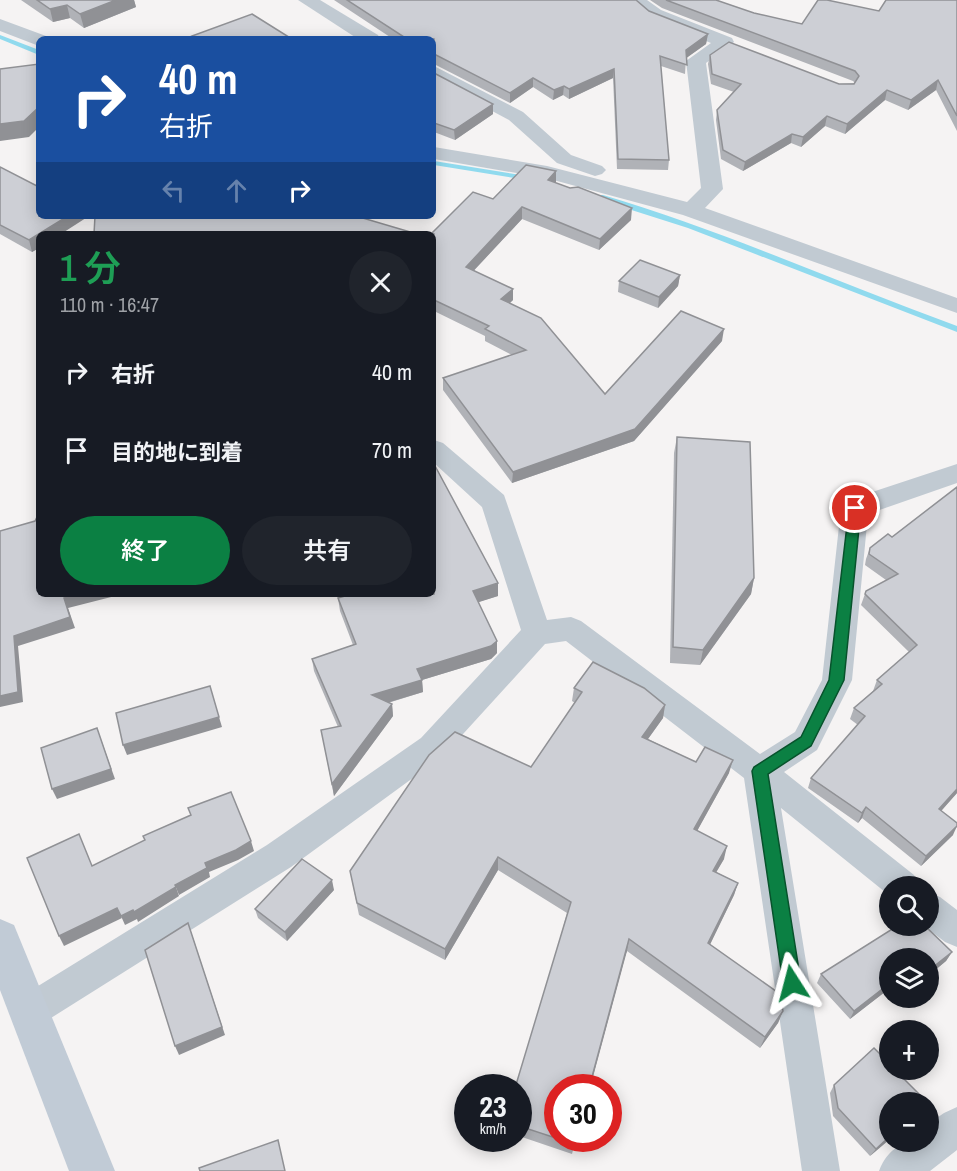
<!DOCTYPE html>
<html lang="ja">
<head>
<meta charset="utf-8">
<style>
	:root { --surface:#171b24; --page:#20242c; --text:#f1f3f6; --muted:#9ea1a6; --accent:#0b8043 }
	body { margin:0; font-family:"Archivo Narrow","Noto Sans JP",sans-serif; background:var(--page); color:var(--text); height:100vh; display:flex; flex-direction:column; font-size:22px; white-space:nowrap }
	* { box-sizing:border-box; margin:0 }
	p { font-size:20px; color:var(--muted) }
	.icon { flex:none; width:33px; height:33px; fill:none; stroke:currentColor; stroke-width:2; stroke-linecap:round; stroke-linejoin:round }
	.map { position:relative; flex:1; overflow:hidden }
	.details { position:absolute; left:36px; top:231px; width:400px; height:366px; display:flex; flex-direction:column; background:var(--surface); border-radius:9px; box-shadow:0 3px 15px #0003 }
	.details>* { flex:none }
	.top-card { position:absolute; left:36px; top:36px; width:400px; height:183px; border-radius:9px; box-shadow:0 3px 15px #0003; background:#1a4fa0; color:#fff; overflow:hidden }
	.tools { position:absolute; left:879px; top:876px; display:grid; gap:12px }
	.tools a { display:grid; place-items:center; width:60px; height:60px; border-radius:50%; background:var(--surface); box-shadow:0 3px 15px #0003; font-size:30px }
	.speed { position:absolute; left:454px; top:1074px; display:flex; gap:12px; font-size:30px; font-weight:700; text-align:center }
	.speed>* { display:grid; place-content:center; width:78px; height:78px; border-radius:50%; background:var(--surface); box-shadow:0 3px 15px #0003; line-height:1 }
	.speed small { font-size:15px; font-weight:400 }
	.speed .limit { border:9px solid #d22; background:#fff; color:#111 }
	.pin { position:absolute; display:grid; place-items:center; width:51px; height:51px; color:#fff; margin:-26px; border:3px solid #fff; border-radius:50%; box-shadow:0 2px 6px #0007 }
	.me { position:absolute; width:66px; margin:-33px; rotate:351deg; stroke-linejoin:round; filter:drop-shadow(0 0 4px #0008) }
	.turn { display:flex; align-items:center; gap:21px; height:126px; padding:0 24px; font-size:27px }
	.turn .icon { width:78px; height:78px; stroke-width:2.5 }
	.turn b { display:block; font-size:42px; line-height:51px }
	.lanes { display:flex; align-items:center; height:57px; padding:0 24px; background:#0003; justify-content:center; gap:30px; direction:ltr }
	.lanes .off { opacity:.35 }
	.round { display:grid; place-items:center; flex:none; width:63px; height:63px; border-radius:32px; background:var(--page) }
	.headline { display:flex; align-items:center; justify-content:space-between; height:102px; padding:0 24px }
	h1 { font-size:36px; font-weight:600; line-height:45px; color:#1e9e55 }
	.action { display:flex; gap:12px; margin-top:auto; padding:12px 24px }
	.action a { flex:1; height:69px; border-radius:36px; background:var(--accent); color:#fff; font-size:24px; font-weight:600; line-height:69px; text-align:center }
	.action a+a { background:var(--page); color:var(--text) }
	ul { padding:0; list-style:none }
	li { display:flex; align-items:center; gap:18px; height:78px; padding:0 24px }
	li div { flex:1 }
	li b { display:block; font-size:22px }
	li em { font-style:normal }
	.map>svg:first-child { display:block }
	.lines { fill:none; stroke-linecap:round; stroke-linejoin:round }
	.stream { fill:#90daee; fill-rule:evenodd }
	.street { fill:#c1cad2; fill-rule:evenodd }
	.secondary { fill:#c1cbd6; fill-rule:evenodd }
	.wall { fill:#b0b2b7 }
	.shaded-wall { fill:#909195 }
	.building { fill:#cdcfd5; stroke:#909195; stroke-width:1.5 }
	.route { fill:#0b8043; stroke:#07532c; stroke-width:1.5 }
</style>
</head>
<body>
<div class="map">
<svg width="957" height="1171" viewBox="0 0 957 1171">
	<rect width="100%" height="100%" fill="#f5f3f3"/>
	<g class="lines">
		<!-- stream -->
		<g class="stream">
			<polygon points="0,35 39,50 39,55 0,39"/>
			<polygon points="434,161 527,176 531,178 527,180 434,165"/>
			<path d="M 597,195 L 603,195 C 724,231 839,283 957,326 L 957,332 L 688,228 L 597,199 Z"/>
		</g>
		<!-- street -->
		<g class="street">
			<polygon points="298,0 320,0 378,35 380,39 358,39"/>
			<polygon points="626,0 647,0 661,10 732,38 734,42 706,63 723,189 705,208 957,298 957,313 683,215 546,178 434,159 434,147 547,166 687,202 701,188 686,61 711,43 649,18"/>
			<polygon points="0,19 46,36 48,39 39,39 39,46 0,31"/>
			<polygon points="434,66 523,112 571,155 602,166 606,170 602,174 595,176 557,163 509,120 434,80"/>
			<polygon points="434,440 443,443 504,495 547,620 571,617 581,621 760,754 795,732 822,680 841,508 845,501 957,464 957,483 868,514 852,680 817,750 784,772 914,875 919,886 890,886 890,896 781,808 840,1171 802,1171 744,778 566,641 545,644 443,756 291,867 43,1023 30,1028 17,1023 12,1011 17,999 267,845 421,738 521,630 482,507 434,463"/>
			<polygon points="928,892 940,897 957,910 957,947 945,942 924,926 928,926"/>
			<path d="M 957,1107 L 957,1150 L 930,1171 L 879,1171 C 889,1146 903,1142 928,1142 L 928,1124 L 944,1113 Z"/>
		</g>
		<!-- secondary -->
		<polygon class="secondary" points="0,919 14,925 115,1171 69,1171 0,990"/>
	</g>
	<!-- wall -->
	<g class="wall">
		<polygon points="21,0 134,0 136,7 84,28 70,18 53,22"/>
		<polygon points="334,0 636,0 649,11 708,34 706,44 686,58 685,74 661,66 669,160 668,170 617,169 613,78 569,99 563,95 553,100 533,87 510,103 434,64 434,65 434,39 393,39"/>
		<polygon points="650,0 716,0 754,13 802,24 879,11 957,0 957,131 936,90 908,110 885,100 845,134 825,126 801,147 791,143 743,171 721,159 716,120 717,110 734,92 711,84 708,64 710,55 839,84 855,83 853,81 662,8"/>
		<polygon points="434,73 493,114 455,140 434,132"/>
		<polygon points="0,167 39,234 39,248 32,252 0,234"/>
		<polygon points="556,183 631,220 599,250 522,219 474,270 513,300 510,303 605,394 722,341 634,441 512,483 443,390 443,378 512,355 485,341 485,336 434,311 434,234 493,199"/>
		<polygon points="680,275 678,286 658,308 618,292 619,281"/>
		<polygon points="677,437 754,578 751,594 700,665 670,663 674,453"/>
		<polygon points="957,487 957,793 941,811 953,835 921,866 862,818 858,823 808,788 811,778 858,725 850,719 854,708 873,691 877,680 909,652 861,605 866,591 886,580 865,565 866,559 870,548 892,537"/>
		<polygon points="498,596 478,602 497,641 497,653 491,659 422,680 423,692 388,703 392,704 393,716 334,796 321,730 338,727 314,671 312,659 353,645 340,611 338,598"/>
		<polygon points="574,688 665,705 663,718 648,739 696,762 729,773 697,831 724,859 716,872 738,883 734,895 710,944 783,1011 778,1023 760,1048 627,951 558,1138 576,1138 572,1154 519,1136 519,1088 567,913 498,870 445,960 359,915 350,871 531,767 575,703 572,701"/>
		<polygon points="334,890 287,941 258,918 255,909"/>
		<polygon points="897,926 925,926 952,952 946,961 928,976 928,958 890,958 890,988 850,1019 817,983 821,974"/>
		<polygon points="834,1085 890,1139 870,1156 833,1116 830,1093"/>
	</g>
	<!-- shaded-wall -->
	<g class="shaded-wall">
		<polygon points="116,0 134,0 136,7 84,28 80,14"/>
		<polygon points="67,5 70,18 53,22 50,9"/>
		<polygon points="708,34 706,44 685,59 686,50"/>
		<polygon points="614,69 613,78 569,99 569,89"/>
		<polygon points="533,78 533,87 510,103 510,93"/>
		<polygon points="938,80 936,90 908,110 911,100"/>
		<polygon points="564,86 563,95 553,100 554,90"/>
		<polygon points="887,90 885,100 845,134 847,124"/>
		<polygon points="493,104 493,114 455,140 454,130"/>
		<polygon points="39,107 39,127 29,137 0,141 0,124"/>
		<polygon points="827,116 825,126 801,147 803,137"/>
		<polygon points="792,134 791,143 743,171 745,162"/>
		<polygon points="556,171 556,183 548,180"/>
		<polygon points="522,207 522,219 466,279 466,267"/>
		<polygon points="632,208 631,220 599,250 600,239"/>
		<polygon points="68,216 89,216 61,234 39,234 39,248 32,252 29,240"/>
		<polygon points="680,275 678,286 658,308 659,297"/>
		<polygon points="513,289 513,300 501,311 501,299"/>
		<polygon points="724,329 722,341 634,441 512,483 513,472"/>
		<polygon points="754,578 751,594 700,665 703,650"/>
		<polygon points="498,583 498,596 473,604 473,591"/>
		<polygon points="78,594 123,594 68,608 75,628 18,646 23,702 0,707 0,696 14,636 64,598"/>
		<polygon points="497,641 497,653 491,659 422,680 423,692 373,707 372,695 417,669"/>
		<polygon points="392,704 393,716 334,796 332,784"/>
		<polygon points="665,705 663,718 640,750 642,737"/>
		<polygon points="219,717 222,727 127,755 123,745"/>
		<polygon points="97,728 115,779 57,799 52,789"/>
		<polygon points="733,760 729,773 691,842 694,829"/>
		<polygon points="957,789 957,793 934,819 939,809"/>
		<polygon points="866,807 862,818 858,823 862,813"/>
		<polygon points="957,826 953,835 921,866 926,856"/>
		<polygon points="251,841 254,851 238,860 209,872 210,877 179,895 175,885 205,863"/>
		<polygon points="727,846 724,859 710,883 713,871"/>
		<polygon points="498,857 498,870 445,960 445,949"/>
		<polygon points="332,880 334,890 287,941 285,932"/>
		<polygon points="738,883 734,895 705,955 708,943"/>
		<polygon points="176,887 179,896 138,922 137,919 125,925 121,916"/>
		<polygon points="117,908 122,918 64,946 59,936"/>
		<polygon points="191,932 225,1035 179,1055 175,1046"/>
		<polygon points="629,939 627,951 590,1088 589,1088"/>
		<polygon points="952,952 946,961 928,976 928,971"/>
		<polygon points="890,983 890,988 850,1019 854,1011"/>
		<polygon points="783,1011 778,1023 760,1048 765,1037"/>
		<polygon points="890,1136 890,1139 870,1156 876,1149"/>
	</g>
	<!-- building -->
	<g class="building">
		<polygon points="37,0 116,0 80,14 67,5 50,9"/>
		<polygon points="347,0 636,0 649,11 708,34 686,50 687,65 660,56 669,160 618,159 614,69 569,89 564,86 554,90 533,78 510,93 434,54 434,39 407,39"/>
		<polygon points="666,0 716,0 754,13 802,24 818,0 827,0 879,11 886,0 957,0 957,116 938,80 911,100 887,90 847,124 827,116 803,137 792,134 745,162 723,150 717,110 741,84 712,74 710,55 729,42 839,84 854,84 859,76 855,71"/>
		<polygon points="252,14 292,39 196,39 192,36"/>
		<polygon points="39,64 39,107 24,121 0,124 0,69"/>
		<polygon points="434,73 493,104 454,130 434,123"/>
		<polygon points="526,165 556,171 548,180 570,188 578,187 632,208 600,239 522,207 466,267 513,289 501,299 541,318 605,394 681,311 724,329 635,429 513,472 443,378 526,350 485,329 489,326 434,300 434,234 431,234 473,192 493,199"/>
		<polygon points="0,167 39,187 39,216 68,216 29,240 0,225"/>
		<polygon points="95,216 356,216 417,234 94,234"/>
		<polygon points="640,260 680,275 659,297 619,281"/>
		<polygon points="677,437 750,442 754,578 703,650 673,647"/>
		<polygon points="434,464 498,583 473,591 497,641 491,646 417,669 422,680 372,695 392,704 332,784 321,730 341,726 312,659 356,644 338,598 352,594 434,594"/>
		<polygon points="957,487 957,789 939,809 957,823 957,826 926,856 866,807 862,813 811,778 865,716 854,708 882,684 877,680 917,645 865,594 866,591 898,574 869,554 870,548 888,534 892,537"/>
		<polygon points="39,516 39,594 78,594 64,598 70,617 14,636 18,692 0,696 0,531 35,521 37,517"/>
		<polygon points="593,662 644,688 665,705 642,737 696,762 705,747 733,760 694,829 727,846 713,871 738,883 708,943 780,994 783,1011 765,1037 629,939 589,1088 558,1088 558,1138 575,1138 574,1144 519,1126 519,1088 515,1088 571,902 498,857 445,949 357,903 350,871 429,755 455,732 531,767 582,692 574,688"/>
		<polygon points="210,686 219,717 123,745 116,713"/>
		<polygon points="97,728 111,769 52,789 41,748"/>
		<polygon points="231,792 251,841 236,850 205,863 207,868 175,885 176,887 134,912 133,910 121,916 117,908 59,936 27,858 79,834 92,866 145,840 143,836 191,815 188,808"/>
		<polygon points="302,859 332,880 285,932 255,909"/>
		<polygon points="188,923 222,1027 175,1046 145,950"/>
		<polygon points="897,926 925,926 952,952 928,971 928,958 890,958 890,983 854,1011 821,974"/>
		<polygon points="874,1048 890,1064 890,1070 895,1070 927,1102 890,1102 890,1136 876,1149 838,1108 834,1085"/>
		<polygon points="278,1140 285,1171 200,1171 199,1168"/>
	</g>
	<!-- route -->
	<polygon class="route" points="855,504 861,508 844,680 811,746 768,774 801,983 798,989 792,991 786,989 783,983 752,771 754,767 801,737 829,680 849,508"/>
</svg>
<div class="tools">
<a><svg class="icon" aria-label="search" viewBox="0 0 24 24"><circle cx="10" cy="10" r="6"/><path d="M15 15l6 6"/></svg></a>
<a><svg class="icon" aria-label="layers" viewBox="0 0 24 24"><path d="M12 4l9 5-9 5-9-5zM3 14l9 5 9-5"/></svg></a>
<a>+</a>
<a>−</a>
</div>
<div class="speed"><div>23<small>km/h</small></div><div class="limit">30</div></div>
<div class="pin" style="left:855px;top:508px;background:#d93025"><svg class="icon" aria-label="arrive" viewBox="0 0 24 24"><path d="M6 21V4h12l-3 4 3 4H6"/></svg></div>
<svg class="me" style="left:792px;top:983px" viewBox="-20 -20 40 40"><path d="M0-17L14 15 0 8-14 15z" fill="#0b8043" stroke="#fff" stroke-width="4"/></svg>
<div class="top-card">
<div class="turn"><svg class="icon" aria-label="right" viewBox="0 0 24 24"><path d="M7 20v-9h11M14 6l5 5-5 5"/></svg><div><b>40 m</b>右折</div></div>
<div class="lanes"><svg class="icon off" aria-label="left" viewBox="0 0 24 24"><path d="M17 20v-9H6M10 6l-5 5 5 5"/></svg><svg class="icon off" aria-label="ahead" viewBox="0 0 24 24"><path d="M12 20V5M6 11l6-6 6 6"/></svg><svg class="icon" aria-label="right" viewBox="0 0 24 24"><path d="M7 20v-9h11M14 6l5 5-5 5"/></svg></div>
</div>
<section class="details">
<div class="headline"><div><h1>1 分</h1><p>110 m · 16:47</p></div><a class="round"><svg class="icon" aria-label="close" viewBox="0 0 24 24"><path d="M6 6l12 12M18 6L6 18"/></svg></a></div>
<ul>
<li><svg class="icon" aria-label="right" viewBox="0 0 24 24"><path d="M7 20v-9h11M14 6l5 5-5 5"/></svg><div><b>右折</b></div><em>40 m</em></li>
<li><svg class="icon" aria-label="arrive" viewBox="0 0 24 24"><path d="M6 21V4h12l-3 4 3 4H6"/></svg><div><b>目的地に到着</b></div><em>70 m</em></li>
</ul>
<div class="action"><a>終了</a><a>共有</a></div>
</section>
</div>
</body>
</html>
